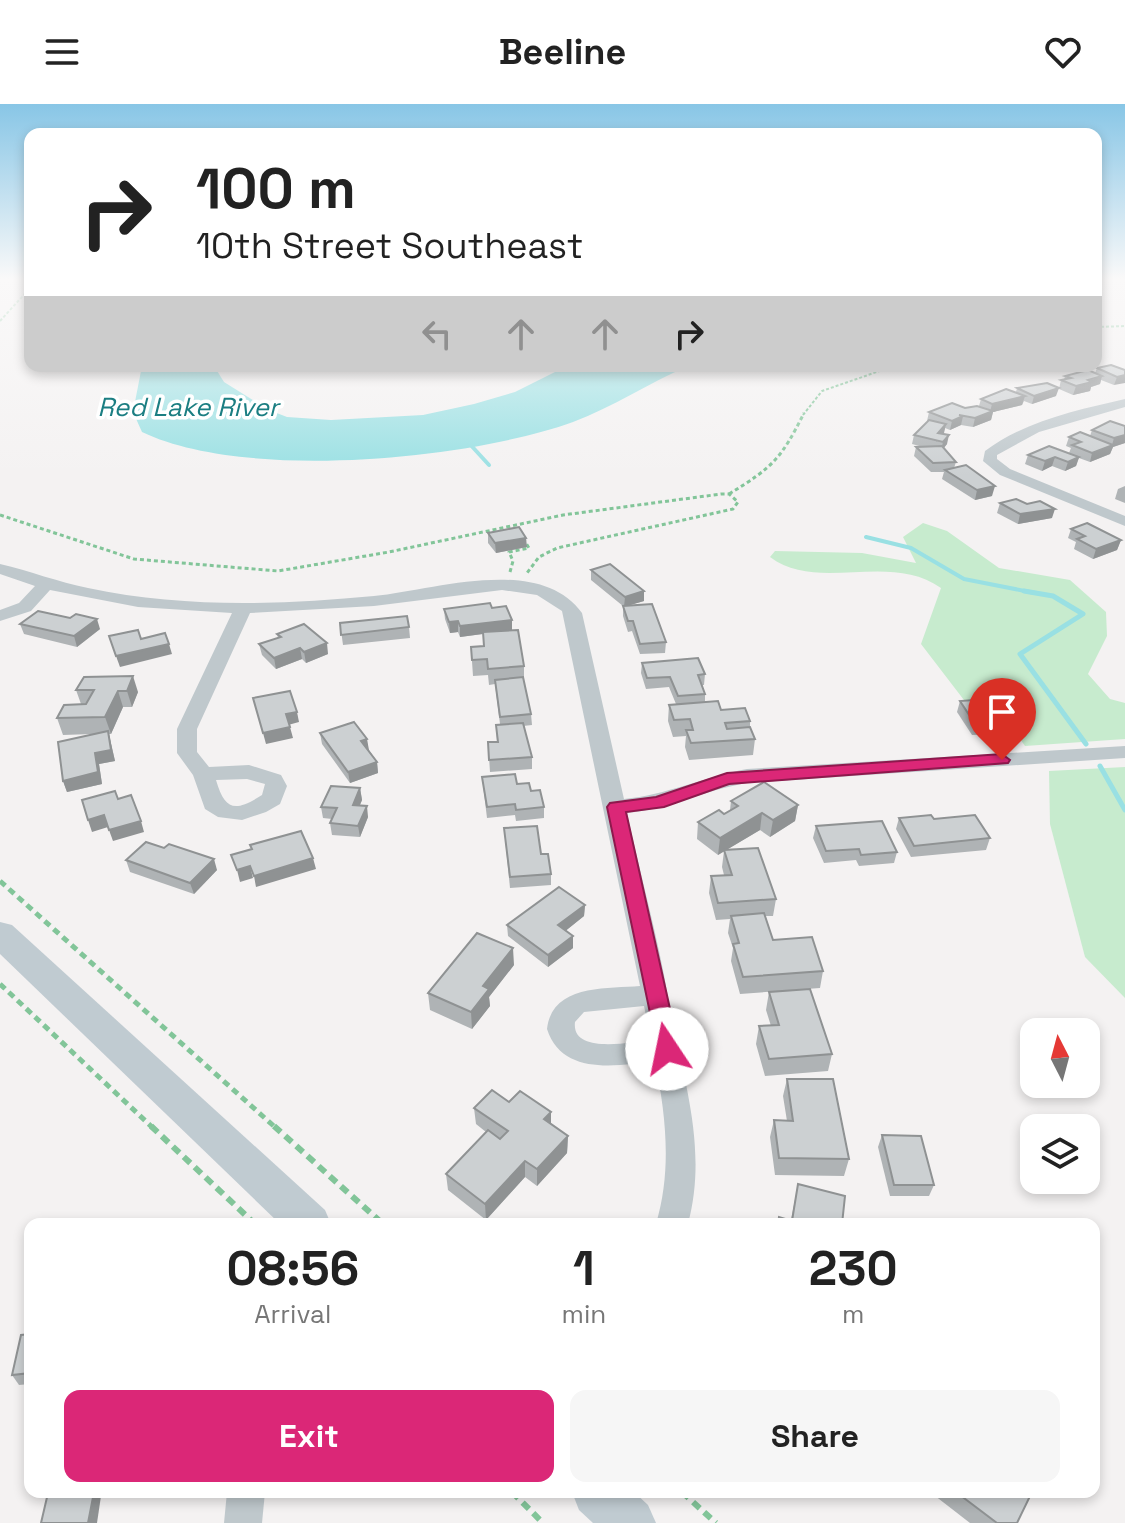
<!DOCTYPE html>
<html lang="en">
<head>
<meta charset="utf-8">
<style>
	:root { --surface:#fff; --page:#f6f6f6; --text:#222; --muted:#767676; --accent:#db2777 }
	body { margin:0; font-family:"Space Grotesk",sans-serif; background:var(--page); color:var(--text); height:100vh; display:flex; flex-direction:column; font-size:30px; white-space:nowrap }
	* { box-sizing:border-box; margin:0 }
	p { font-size:26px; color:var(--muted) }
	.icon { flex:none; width:44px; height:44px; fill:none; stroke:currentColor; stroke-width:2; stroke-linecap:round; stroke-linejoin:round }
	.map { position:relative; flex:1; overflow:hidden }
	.details { position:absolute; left:24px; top:1114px; width:1076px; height:280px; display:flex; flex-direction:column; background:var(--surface); border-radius:16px; box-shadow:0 4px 12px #0003 }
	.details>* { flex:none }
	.guide { position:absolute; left:24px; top:24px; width:1078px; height:244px; border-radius:16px; box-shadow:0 4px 12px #0003; background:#fff; color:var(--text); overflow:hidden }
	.needle { width:52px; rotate:354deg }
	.controls { position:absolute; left:1020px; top:914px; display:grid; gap:16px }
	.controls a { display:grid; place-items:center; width:80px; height:80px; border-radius:16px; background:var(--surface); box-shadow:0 4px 12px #0003; font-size:40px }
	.pin { position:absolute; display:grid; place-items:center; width:68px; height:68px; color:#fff; margin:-82px -34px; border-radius:50% 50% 50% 0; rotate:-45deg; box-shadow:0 0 8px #0007 }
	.pin .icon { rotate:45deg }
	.me { position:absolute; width:88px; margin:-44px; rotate:349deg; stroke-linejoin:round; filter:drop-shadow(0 0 6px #0008) }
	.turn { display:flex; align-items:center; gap:28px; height:168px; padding:0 40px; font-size:36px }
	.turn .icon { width:104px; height:104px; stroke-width:2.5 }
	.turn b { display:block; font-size:56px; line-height:68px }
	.lanes { display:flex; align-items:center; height:76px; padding:0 40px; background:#0003; justify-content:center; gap:40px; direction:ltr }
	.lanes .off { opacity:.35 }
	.eta { display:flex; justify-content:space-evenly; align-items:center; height:136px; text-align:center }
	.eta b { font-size:48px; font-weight:700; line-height:56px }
	.primary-button { display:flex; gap:16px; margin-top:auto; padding:16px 40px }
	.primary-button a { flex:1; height:92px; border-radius:16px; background:var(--accent); color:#fff; font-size:32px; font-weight:700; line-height:92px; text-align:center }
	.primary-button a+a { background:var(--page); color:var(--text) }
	header { display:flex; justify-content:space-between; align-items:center; height:104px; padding:0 40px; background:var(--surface); font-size:36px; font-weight:700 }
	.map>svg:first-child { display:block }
	.green { fill:#c7ebce }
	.water { fill:#99e0e3 }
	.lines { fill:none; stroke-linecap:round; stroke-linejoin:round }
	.stream-far1 { stroke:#99e0e3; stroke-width:4 }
	.stream { stroke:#99e0e3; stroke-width:5 }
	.path-far3 { stroke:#82c599; stroke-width:2; stroke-dasharray:3 2; stroke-linecap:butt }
	.path-far2 { stroke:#82c599; stroke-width:3; stroke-dasharray:4 3; stroke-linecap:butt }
	.path-far1 { stroke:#82c599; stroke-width:5; stroke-dasharray:7 5; stroke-linecap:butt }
	.path { stroke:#82c599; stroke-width:6; stroke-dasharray:9 6; stroke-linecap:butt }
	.street { fill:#bfc8cc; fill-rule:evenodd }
	.secondary { fill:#c0cbd1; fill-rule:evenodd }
	.wall { fill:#afb3b5 }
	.shaded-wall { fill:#8f9293 }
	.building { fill:#ccd0d2; stroke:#8f9293; stroke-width:2 }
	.route { fill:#db2777; stroke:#8e194d; stroke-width:2 }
	.labels { text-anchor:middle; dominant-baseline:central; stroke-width:7; stroke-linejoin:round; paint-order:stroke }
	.far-water-label { font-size:26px; font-style:italic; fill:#1b7e82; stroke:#fff }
</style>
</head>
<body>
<header><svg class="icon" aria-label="menu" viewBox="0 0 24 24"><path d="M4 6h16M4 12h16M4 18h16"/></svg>Beeline<svg class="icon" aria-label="heart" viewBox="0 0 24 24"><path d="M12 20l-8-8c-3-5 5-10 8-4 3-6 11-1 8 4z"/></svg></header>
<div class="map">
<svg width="1125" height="1419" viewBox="0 0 1125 1419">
	<rect width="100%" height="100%" fill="#f4f2f2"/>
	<!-- green -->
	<g class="green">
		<path d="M 923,419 L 947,427 L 999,464 L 1070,476 L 1106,508 L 1107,532 L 1088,570 L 1110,595 L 1125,599 L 1125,635 L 1025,642 L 995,599 L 967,600 L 921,540 L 941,484 C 890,447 817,489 770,453 L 775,447 L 862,449 L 916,459 L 903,433 Z"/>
		<polygon points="1125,663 1125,894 1085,853 1050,720 1049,667"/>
	</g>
	<!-- water -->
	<path class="water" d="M 142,262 L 214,262 L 224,278 L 269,306 L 287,313 L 331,316 L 423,311 L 474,300 L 515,288 L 567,262 L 688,262 C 649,279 613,303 573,318 C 467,356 244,377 142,328 L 133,308 Z"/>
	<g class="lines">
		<!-- stream-far1 -->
		<g class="stream-far1">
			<polyline points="467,337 489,361"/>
			<polyline points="866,433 911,444 964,475 1035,489"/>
		</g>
		<!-- stream -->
		<g class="stream">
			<polyline points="1024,487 1053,492 1083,510 1020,550 1086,640"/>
			<polyline points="1100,662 1125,706"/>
		</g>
		<!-- path-far3 -->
		<g class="path-far3">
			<polyline points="0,217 30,184"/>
			<polyline points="1096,223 1125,222"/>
			<polyline points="803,311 822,287 894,262"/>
		</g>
		<!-- path-far2 -->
		<g class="path-far2">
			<path d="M 729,390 C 773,363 781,355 804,309"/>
			<polyline points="0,411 134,455 278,467 389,448 563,411 721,390 729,390 738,398 733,405 557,444 539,453 527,469"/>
			<polyline points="510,468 513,457 509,448 529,444 524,436"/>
		</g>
		<!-- path-far1 -->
		<g class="path-far1">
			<polyline points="0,777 276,1024"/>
			<polyline points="0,880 153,1024"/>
		</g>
		<!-- path -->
		<g class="path">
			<polyline points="151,1022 255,1120"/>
			<polyline points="274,1022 383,1120"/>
			<polyline points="512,1388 543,1419"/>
			<polyline points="682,1388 716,1419"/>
		</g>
		<!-- street -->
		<g class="street">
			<path d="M 1125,295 L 1125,303 L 1039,328 L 997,351 L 997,355 L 1010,365 L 1125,412 L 1125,422 L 1000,371 L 983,357 L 985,347 C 1025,317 1077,306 1125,295 Z"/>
			<path d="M 0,460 C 30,467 58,478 88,484 C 181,504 280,501 374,492 C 434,486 539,450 582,509 L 624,695 C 666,691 704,673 747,665 L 1125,642 L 1125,654 L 747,679 C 704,686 671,705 627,709 C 640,770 658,833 668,893 C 681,970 709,1041 688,1120 L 656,1120 C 672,1066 666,1012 655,957 C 617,962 562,972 547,925 C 552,880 606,885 640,882 L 562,507 L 537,491 L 502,486 L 374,502 L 250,509 L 197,625 L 197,648 L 209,663 L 249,661 L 281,671 L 287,682 L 280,700 L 266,708 L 242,716 L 218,713 L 205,705 L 193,671 L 177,649 L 177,625 L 232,509 L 138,503 L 50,486 L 31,507 L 0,517 L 0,506 L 19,499 L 35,482 L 0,470 ZM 247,675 L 265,680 L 262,691 C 235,708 225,707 216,676 ZM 644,902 L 651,936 C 631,938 571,951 575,918 L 584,908 Z"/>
			<polygon points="227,1388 265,1388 262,1419 224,1419"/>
		</g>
		<!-- secondary -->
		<g class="secondary">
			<polygon points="0,818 12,821 325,1106 331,1120 280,1120 0,850"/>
			<polygon points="572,1388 634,1388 648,1401 656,1419 593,1419 579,1406"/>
		</g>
	</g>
	<!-- wall -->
	<g class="wall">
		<polygon points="1097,264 1125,266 1114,281 1101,276 1100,280 1091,283 1090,287 1073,291 1059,285 1061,276 1064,276 1065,272 1095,269"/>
		<polygon points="1017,284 1056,292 1032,300 1024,297 1022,301 993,308 991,316 973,323 961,321 950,326 945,324 943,330 947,340 944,344 956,358 954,364 992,392 975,396 942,375 944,368 931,368 914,352 916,343 923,343 912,340 914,331 928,317 927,317 929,308 979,302 981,295 1016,288"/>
		<polygon points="1125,322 1125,339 1113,343 1110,350 1090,358 1079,354 1076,362 1065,367 1052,362 1042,367 1025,360 1028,351 1069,349 1071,344 1066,342 1069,333 1090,332 1092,326"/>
		<polygon points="1125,382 1125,399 1115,395 1118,385"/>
		<polygon points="1000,399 1052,414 1018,420 997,409"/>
		<polygon points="1071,425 1121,436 1117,446 1093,455 1074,445 1076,438 1068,434"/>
		<polygon points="488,429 527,443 496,449 488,439"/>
		<polygon points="591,466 644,497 629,501 666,538 665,549 640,550 632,527 628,528 623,512 623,502 591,476"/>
		<polygon points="492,504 512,526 524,562 524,578 531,610 532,621 523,622 532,653 532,665 490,668 488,638 497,638 496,621 500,620 495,580 489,581 488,571 473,572 471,543 483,542 483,530 460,533 458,528 450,529 445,515 444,505"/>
		<polygon points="340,519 409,523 410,534 343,541"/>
		<polygon points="20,520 100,525 77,543 24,530"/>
		<polygon points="277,530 328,550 306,559 302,555 276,565 262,551 259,540 278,534"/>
		<polygon points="642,559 705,570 704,581 702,581 705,590 705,598 750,617 750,623 755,635 753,651 689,656 685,643 686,632 673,633 668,617 669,601 676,600 669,583 646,585 641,569"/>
		<polygon points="84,573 138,588 132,603 123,603 111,630 109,630 115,657 99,660 102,680 67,688 63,677 92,630 63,631 57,614 81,600 76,586"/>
		<polygon points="960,597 1002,619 999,630 972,631 957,608"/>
		<polygon points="320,629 369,646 377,658 378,669 350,679 322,640"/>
		<polygon points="482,673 517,680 531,687 544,703 544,714 516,717 515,711 487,714"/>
		<polygon points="360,684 362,696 360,701 368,713 360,733 332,731 330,719 332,715 323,714 321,703"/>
		<polygon points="731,697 798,701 795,717 770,733 760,726 726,746 776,795 773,812 765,812 773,836 823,867 820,884 740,890 731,857 733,844 728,829 730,815 716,816 709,789 711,772 724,771 722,763 724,747 718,751 697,735 698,718 724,710 730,706"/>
		<polygon points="899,714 934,715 990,734 986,746 911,753 896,725"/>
		<polygon points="816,722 897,748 894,759 859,762 856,756 824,759 813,734"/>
		<polygon points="504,724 541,750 551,770 551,781 510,784"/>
		<polygon points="126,756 217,766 194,790 130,768"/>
		<polygon points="585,801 584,812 565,827 573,844 548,863 508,832 507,821"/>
		<polygon points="514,861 489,893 490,902 472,925 430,906 428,889"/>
		<polygon points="769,888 832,950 828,967 765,972 756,940 759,922 771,922 766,906"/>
		<polygon points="787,975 849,1055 844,1072 775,1071 770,1033 774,1016 787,1017 783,992"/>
		<polygon points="509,998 551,1020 568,1032 567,1049 537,1082 525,1073 486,1116 448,1086 446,1070 486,1028 476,1020 474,1004"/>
		<polygon points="882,1031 934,1081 929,1092 890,1092 878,1043"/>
		<polygon points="798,1080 842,1120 791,1116"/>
		<polygon points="30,1230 30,1280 19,1281 12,1271"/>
		<polygon points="52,1388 141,1388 101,1392"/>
		<polygon points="930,1388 1032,1388 1017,1419 970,1419"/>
	</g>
	<!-- shaded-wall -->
	<g class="shaded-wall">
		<polygon points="1125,269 1125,279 1114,281 1117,273"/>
		<polygon points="1102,272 1100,280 1091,283 1090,287 1073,291 1076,282"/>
		<polygon points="1059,284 1056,292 1032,300 1034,292"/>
		<polygon points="1025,292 1022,301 993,308 991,316 973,323 975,314 990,308 992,300"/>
		<polygon points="963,312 961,321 950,326 952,317"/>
		<polygon points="946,320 944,329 936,338 938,329"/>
		<polygon points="1125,325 1125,339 1113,343 1110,350 1090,358 1092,349 1112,341 1114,334"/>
		<polygon points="949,331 947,340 941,347 943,338"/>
		<polygon points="1055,353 1052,362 1042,367 1045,357"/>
		<polygon points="1079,353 1076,362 1065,367 1068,358"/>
		<polygon points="995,382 992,392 975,396 977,386"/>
		<polygon points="1055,405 1052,414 1018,420 1020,410"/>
		<polygon points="526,434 527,443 496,449 495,439"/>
		<polygon points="1121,436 1117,446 1093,455 1096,445"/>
		<polygon points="644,487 644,497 624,503 625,493"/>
		<polygon points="97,515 100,525 77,543 74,532"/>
		<polygon points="512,516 512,526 460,533 460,522"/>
		<polygon points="458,517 458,528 450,529 449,518"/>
		<polygon points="327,539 328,550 306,559 304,548"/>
		<polygon points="169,540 172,550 120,563 116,552"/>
		<polygon points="300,544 302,555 276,565 274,554"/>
		<polygon points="133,572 138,588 132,603 127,587"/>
		<polygon points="118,587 123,603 111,630 105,613"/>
		<polygon points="297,608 299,618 288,621 286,610"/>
		<polygon points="290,623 293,634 266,640 263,629"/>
		<polygon points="108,627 115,657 99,660 102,680 67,688 63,677"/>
		<polygon points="367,635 369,646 363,648 361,637"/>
		<polygon points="377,658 378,669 350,679 348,668"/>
		<polygon points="360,684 362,696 355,712 353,701"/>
		<polygon points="798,701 795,717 770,733 773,716"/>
		<polygon points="367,702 368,713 360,733 358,722"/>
		<polygon points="762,709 760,726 718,751 720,734"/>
		<polygon points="104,711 108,723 92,728 88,716"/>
		<polygon points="141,717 144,728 113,737 109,726"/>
		<polygon points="313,754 316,765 256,783 254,772"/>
		<polygon points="214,755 217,766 194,790 190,779"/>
		<polygon points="250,762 253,774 240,778 237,766"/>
		<polygon points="585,801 584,812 558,833 558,821"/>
		<polygon points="573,832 573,844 548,863 548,851"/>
		<polygon points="513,844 514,861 489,893 490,902 472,925 471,908 483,882"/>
		<polygon points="551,1008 551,1025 544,1015"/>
		<polygon points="568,1032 567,1049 537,1082 537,1065"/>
		<polygon points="525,1057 525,1073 486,1116 485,1100"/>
		<polygon points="94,1388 98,1388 101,1392 97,1419 88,1419"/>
	</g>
	<!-- building -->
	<g class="building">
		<polygon points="1111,261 1125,266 1125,271 1117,273 1097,264"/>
		<polygon points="1088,266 1102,272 1088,276 1092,278 1076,282 1061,276 1071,274 1065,272"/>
		<polygon points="1047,279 1059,284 1034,292 1017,284"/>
		<polygon points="1006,285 1025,292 992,300 981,295"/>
		<polygon points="952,299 965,304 977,302 993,307 975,314 959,311 963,312 952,317 929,308"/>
		<polygon points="929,316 946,320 938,329 949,331 943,338 914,331"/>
		<polygon points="1110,317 1125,322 1125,331 1114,334 1092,326"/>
		<polygon points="1080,328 1113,341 1092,349 1072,341 1081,338 1069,333"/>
		<polygon points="942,342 956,358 933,359 916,343"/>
		<polygon points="1049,342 1079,353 1068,358 1055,353 1045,357 1028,351"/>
		<polygon points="966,361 995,382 977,386 945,366"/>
		<polygon points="1016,395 1027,400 1040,397 1055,405 1020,410 1000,399"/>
		<polygon points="1087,419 1121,436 1096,445 1077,435 1085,432 1071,425"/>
		<polygon points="519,423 526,434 495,439 488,429"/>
		<polygon points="610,460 644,487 625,493 591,466"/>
		<polygon points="490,499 492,504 506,502 512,516 460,522 458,517 449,518 444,505"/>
		<polygon points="652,500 666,538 640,540 633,517 628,517 623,502"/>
		<polygon points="38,507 70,514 76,510 97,515 74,532 20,520"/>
		<polygon points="407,512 409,523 341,531 340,519"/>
		<polygon points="304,520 327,539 304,548 300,544 274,554 259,540 281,533 277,530"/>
		<polygon points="138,526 141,535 165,529 169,540 116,552 109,532"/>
		<polygon points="518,526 524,562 488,565 487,555 472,556 471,543 484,542 483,528"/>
		<polygon points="698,554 705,570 698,571 705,590 678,592 670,573 647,574 642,559"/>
		<polygon points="133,572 127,587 118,587 105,613 57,614 64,601 86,600 94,586 76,586 84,573"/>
		<polygon points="523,573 531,610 500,613 495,576"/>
		<polygon points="290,587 297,608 286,610 290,623 263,629 253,594"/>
		<polygon points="987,595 1002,619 975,620 960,597"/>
		<polygon points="718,597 721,606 745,604 750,617 725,619 727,625 750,623 755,635 691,639 686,626 693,626 690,615 674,616 669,601"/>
		<polygon points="354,618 367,635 361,637 377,658 348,668 320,629"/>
		<polygon points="523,619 532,653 489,656 488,638 498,638 496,621"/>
		<polygon points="108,627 111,646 95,649 98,668 63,677 58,638"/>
		<polygon points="515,670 517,680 529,679 531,687 540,686 544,703 516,706 515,700 487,703 482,673"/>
		<polygon points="764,678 798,701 773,716 762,709 720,734 698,718 719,706 724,710 738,702 731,697"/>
		<polygon points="331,682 360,684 353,701 367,702 358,722 330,719 337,704 321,703"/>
		<polygon points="115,687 118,695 131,691 141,717 109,726 104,711 88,716 82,696"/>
		<polygon points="931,711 934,715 975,711 990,734 914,742 899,714"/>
		<polygon points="882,717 897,748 861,751 859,745 826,747 816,722"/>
		<polygon points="537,722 541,750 548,750 551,770 510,773 504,724"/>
		<polygon points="301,727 313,754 254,772 250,762 237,766 231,751 252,745 250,741"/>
		<polygon points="146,738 164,744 169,740 214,755 190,779 126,756"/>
		<polygon points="758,744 776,795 718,799 711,772 732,771 724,746"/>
		<polygon points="559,783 585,801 558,821 573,832 548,851 507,821"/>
		<polygon points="764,809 773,836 812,833 823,867 743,873 733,840 739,839 731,812"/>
		<polygon points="477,829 513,844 483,882 489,885 471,908 428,889"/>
		<polygon points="810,885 832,950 769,955 759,922 779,921 769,888"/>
		<polygon points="787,975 833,975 849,1055 779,1054 774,1016 793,1017"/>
		<polygon points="492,986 509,998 520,987 551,1008 544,1015 568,1032 537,1065 525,1057 485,1100 446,1070 488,1026 500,1035 508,1027 474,1004"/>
		<polygon points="882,1031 921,1032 934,1081 894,1081"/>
		<polygon points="798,1080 845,1092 842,1120 778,1120 779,1113 792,1117"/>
		<polygon points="30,1230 30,1269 12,1271 21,1231"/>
		<polygon points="94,1388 88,1419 41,1419 48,1389"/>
		<polygon points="956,1388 1032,1388 1017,1419 997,1419"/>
	</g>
	<!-- sky -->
	<linearGradient id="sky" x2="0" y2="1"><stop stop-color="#88c6e6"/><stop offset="0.47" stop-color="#faf9f9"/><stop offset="1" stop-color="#faf9f9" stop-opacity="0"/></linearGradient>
	<rect width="1125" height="372" fill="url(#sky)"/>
	<!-- route -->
	<polygon class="route" points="1002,650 1010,656 1008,659 729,680 664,703 626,708 679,945 675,952 667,954 659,952 607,703 610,699 656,693 727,669"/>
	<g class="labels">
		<!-- far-water labels -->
		<g class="far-water-label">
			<text x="188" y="303">Red Lake River</text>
		</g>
	</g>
</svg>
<div class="controls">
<a><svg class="needle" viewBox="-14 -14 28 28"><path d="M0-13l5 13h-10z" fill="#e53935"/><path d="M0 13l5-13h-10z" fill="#767676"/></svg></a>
<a><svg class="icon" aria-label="layers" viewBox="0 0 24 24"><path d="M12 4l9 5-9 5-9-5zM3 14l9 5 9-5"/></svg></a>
</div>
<div class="pin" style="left:1002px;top:656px;background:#d93025"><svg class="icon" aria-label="arrive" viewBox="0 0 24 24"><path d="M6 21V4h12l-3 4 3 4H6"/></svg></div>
<svg class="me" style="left:667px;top:945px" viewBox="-20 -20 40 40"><circle r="19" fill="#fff"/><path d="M0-13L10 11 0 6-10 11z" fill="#db2777"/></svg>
<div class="guide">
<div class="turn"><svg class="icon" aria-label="right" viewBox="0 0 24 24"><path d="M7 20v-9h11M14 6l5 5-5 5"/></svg><div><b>100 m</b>10th Street Southeast</div></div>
<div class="lanes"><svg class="icon off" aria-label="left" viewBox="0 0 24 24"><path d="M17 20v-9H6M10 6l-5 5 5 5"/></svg><svg class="icon off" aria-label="ahead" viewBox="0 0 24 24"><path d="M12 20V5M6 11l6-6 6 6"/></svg><svg class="icon off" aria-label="ahead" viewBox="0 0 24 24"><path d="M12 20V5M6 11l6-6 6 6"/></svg><svg class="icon" aria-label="right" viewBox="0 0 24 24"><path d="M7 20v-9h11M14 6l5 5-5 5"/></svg></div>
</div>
<section class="details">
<div class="eta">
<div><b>08:56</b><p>Arrival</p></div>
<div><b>1</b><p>min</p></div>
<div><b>230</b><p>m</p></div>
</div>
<div class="primary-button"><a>Exit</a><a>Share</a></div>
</section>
</div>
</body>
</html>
